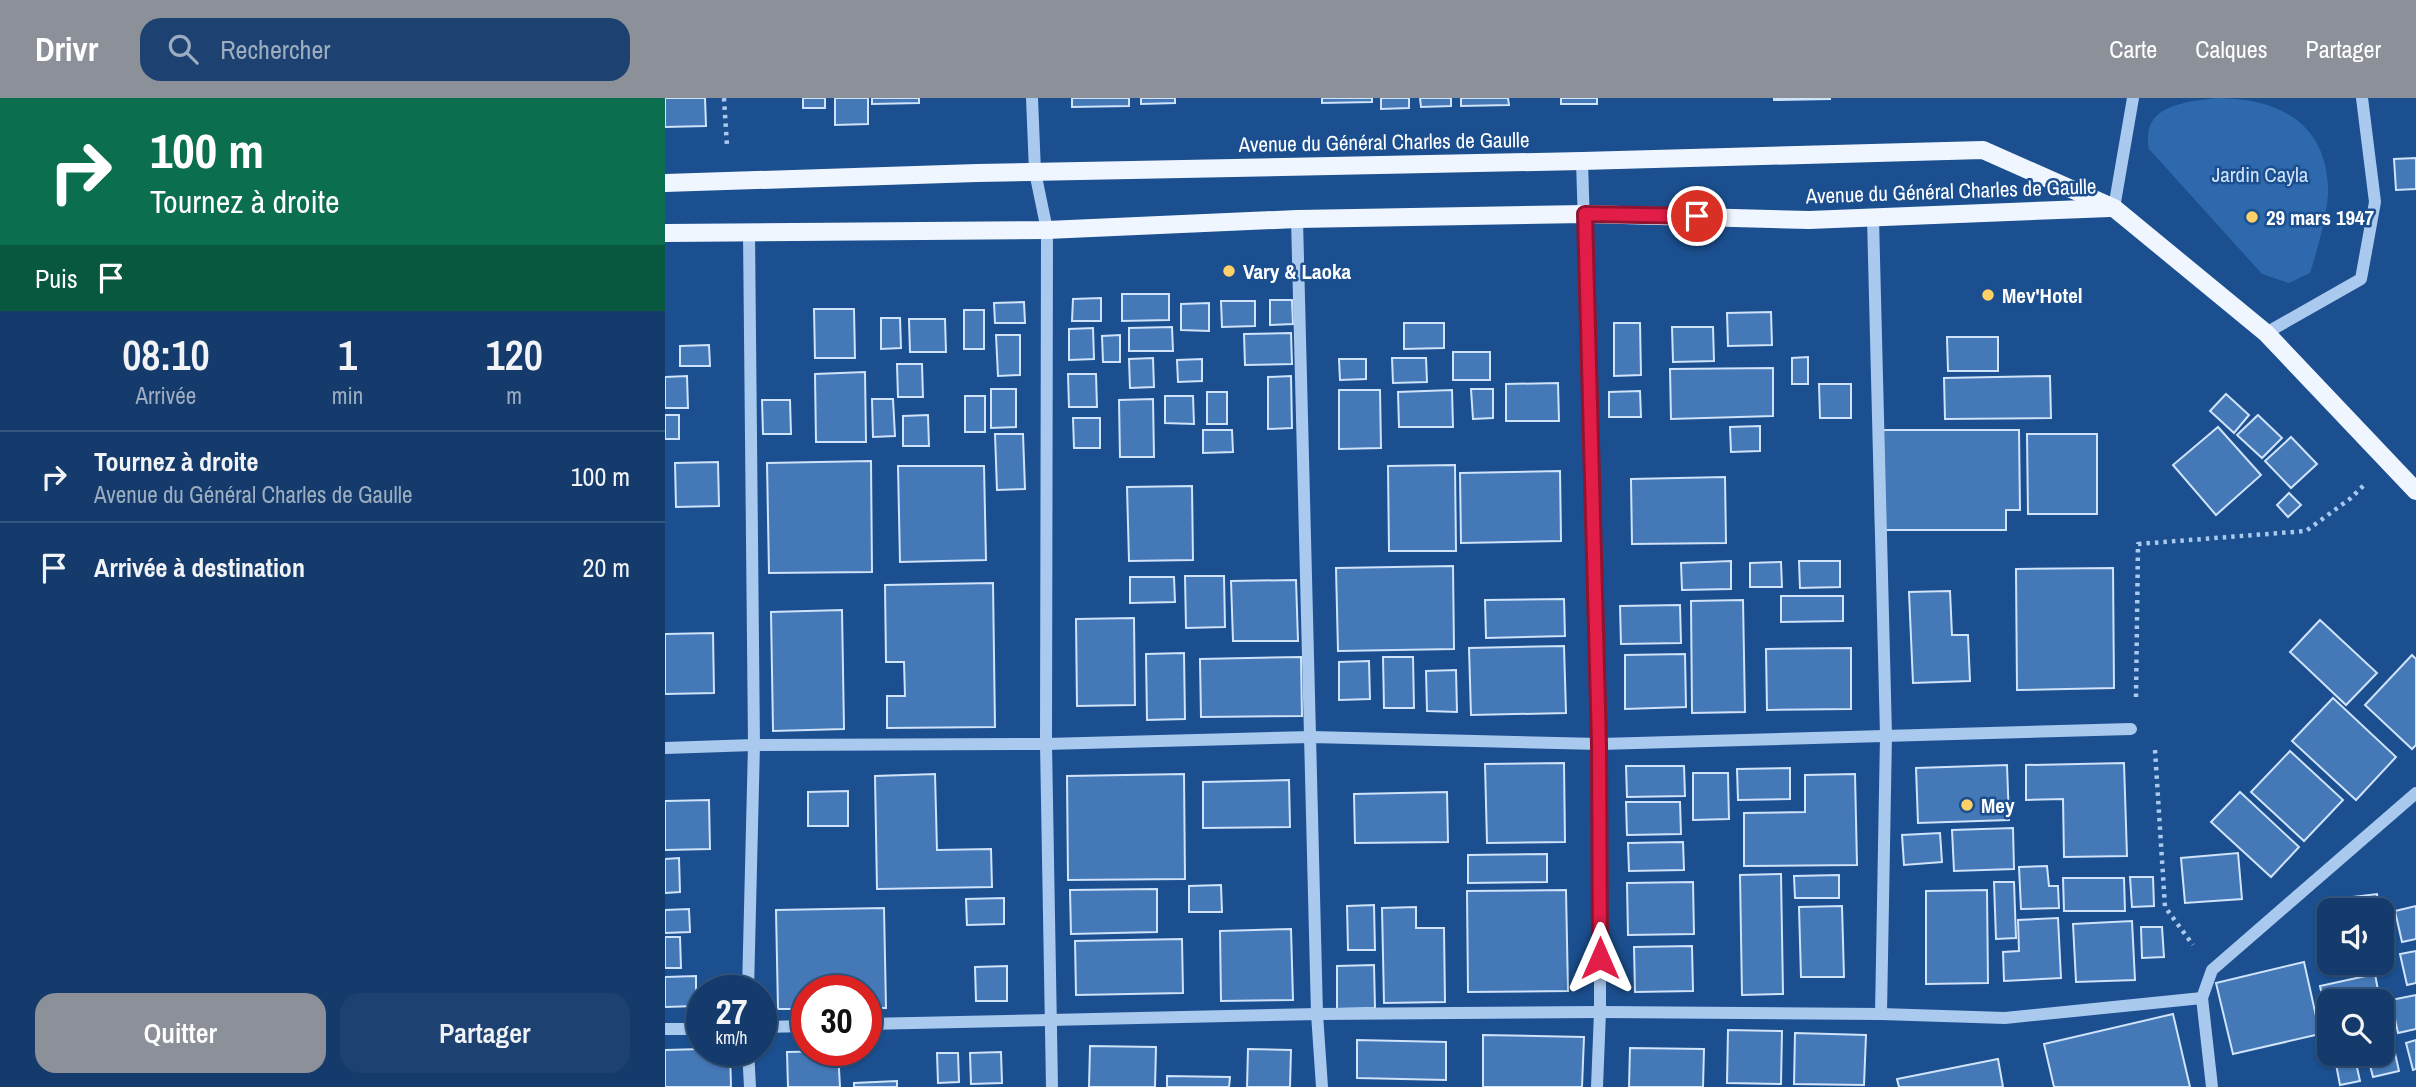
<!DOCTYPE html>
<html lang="fr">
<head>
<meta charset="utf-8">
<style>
	:root { --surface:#143b6b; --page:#1d4271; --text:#f1f3f6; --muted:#9dadc1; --line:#33557e; --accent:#8c9099 }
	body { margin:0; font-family:"Archivo Narrow",sans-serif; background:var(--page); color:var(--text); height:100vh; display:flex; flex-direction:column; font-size:26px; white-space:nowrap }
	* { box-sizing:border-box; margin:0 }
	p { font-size:23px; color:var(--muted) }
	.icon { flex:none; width:38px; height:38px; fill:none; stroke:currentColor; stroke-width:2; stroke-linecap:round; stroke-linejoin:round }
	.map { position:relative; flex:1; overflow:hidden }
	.drawer { display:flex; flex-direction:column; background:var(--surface); width:665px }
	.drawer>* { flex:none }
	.guide { background:#0b6e4f; color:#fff; overflow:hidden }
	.fabs { position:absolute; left:1652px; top:800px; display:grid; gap:14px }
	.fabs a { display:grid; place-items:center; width:77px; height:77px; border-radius:14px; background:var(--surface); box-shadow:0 2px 5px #0004,0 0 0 2px var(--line); font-size:35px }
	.speed { position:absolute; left:21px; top:877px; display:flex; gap:14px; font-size:35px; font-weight:700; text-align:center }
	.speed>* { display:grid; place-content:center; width:91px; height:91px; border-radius:50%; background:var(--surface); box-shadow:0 2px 5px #0004,0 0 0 2px var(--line); line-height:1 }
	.speed small { font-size:18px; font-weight:400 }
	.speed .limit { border:10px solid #d22; background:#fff; color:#111 }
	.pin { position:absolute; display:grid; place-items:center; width:60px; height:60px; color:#fff; margin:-30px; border:4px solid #fff; border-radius:50%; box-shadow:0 2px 7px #0007 }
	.me { position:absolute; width:77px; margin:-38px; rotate:0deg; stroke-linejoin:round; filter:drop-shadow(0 0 5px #0008) }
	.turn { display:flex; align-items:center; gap:24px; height:147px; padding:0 35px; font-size:32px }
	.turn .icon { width:91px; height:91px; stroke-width:2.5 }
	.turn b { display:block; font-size:49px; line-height:60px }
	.then { display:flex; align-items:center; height:66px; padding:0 35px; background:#0003; gap:14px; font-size:26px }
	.eta { display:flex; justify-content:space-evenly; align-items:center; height:119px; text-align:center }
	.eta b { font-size:42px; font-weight:600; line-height:49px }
	.cta { display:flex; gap:14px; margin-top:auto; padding:14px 35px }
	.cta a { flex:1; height:80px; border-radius:21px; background:var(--accent); color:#fff; font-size:28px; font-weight:600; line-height:80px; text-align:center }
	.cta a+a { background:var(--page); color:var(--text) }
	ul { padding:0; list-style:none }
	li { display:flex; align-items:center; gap:21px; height:91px; padding:0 35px; border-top:2px solid var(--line) }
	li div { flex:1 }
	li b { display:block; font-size:26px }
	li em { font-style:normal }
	header { display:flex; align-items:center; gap:42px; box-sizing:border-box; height:98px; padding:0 35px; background:var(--accent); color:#fff }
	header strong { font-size:33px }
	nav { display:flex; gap:38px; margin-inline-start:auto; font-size:24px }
	.search { width:490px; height:63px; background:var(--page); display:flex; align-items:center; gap:18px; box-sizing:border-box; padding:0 24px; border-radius:21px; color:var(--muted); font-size:26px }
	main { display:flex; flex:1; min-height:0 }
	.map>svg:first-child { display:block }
	.green { fill:#2e69ad }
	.building { fill:#4478b7; stroke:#cfe3fa; stroke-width:2 }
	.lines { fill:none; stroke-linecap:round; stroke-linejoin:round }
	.path { stroke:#a9c9ee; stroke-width:4.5; stroke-dasharray:3.5 5; stroke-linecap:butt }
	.minor { stroke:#a9c9ee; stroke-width:12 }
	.major { stroke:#f0f6ff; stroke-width:18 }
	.route-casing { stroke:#92132f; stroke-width:18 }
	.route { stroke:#e11d48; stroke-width:12 }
	.poi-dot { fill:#ffd166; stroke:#1b4f8f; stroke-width:2.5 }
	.labels { text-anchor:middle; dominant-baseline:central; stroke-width:5; stroke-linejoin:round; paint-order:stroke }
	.street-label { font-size:21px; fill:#fff; stroke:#1b4f8f }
	.park-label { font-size:21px; fill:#cfe3fa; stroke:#1b4f8f }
	.poi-label { font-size:21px; font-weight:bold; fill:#fff; stroke:#1b4f8f; text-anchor:start }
</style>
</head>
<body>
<header>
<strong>Drivr</strong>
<div class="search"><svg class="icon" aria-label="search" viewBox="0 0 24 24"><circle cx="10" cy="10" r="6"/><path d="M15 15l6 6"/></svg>Rechercher</div>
<nav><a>Carte</a><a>Calques</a><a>Partager</a></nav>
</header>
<main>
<section class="drawer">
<div class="guide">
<div class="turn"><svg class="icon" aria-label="right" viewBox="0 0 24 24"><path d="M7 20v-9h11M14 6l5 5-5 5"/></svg><div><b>100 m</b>Tournez à droite</div></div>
<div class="then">Puis<svg class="icon" aria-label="arrive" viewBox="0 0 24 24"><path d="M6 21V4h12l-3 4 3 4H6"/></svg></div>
</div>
<div class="eta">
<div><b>08:10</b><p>Arrivée</p></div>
<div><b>1</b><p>min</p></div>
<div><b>120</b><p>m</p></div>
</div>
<ul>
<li><svg class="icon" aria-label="right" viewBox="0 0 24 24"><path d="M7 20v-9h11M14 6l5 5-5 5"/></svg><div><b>Tournez à droite</b><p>Avenue du Général Charles de Gaulle</p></div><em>100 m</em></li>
<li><svg class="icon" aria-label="arrive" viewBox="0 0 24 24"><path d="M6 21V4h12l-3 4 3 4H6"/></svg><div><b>Arrivée à destination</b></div><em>20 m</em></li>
</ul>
<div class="cta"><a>Quitter</a><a>Partager</a></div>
</section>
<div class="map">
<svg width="1751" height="989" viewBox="0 0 1751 989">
	<rect width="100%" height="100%" fill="#1b4f8f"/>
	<!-- green -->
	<path class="green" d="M 1551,0 C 1611,0 1661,23 1663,90 C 1664,111 1652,154 1645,175 L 1624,185 L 1597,176 L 1484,51 C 1475,8 1518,4 1551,0 Z"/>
	<!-- building -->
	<g class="building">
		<polygon points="0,0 40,0 41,28 0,29"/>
		<rect x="138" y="0" width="22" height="10"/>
		<polygon points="170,0 203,0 203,26 170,27"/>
		<polygon points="207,0 254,0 254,5 207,6"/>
		<polygon points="407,0 464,0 464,8 407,9"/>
		<polygon points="476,0 510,0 510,5 476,6"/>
		<polygon points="657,0 707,0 707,4 657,5"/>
		<polygon points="716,0 744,0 744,10 716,11"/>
		<polygon points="755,0 786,0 786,8 756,9"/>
		<polygon points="796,0 843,0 844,7 796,8"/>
		<rect x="896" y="0" width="36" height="6"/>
		<polygon points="1109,0 1165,0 1165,1 1109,2"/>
		<polygon points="1751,60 1751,91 1731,92 1729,61"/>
		<polygon points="457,196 504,196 504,222 457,223"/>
		<polygon points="436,200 436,223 407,223 408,201"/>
		<polygon points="605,202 627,202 628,226 605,227"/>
		<polygon points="556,203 590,203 590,228 557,229"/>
		<polygon points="359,204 360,225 330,225 329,205"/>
		<polygon points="544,205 544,233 516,232 516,206"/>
		<polygon points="149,211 189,211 190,260 150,260"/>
		<rect x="299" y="212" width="20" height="39"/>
		<polygon points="1106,214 1107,247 1063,248 1062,215"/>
		<polygon points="216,220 235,220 236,250 216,251"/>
		<polygon points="244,221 280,221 281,254 245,254"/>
		<polygon points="739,225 779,225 779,250 739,251"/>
		<polygon points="949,225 975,225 976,277 949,278"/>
		<polygon points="507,229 508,253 464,253 464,230"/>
		<polygon points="1007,229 1048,229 1049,263 1008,264"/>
		<polygon points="428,230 429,261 404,262 404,231"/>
		<polygon points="626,235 627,266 580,267 579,236"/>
		<polygon points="331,237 355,237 355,277 333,278"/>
		<polygon points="455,237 455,264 438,264 437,238"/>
		<polygon points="1282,239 1333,239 1333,273 1283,273"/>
		<polygon points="44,247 45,268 15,268 15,248"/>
		<rect x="788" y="254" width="37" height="28"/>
		<polygon points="1143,259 1143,286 1127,286 1127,260"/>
		<polygon points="488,260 489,289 465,290 464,261"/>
		<polygon points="727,260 761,260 762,284 728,285"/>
		<polygon points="537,261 537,283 513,284 512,262"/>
		<polygon points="674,261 701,261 701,281 675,282"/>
		<polygon points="232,266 257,266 258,299 233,299"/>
		<polygon points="1108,270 1108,318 1006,321 1005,271"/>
		<polygon points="200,274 201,344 151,344 150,276"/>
		<polygon points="403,276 431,276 432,309 404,309"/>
		<polygon points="22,278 23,310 0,310 0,279"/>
		<polygon points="626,278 627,330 603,331 603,279"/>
		<polygon points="1385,278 1386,320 1280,321 1279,280"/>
		<polygon points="893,285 894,323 841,323 841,286"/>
		<polygon points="1154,286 1186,286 1186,320 1155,320"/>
		<polygon points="326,291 351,291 351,329 326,330"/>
		<polygon points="806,291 828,291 828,320 808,321"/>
		<polygon points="674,292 715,292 716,350 674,351"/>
		<polygon points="787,292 788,329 734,329 733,294"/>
		<polygon points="975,293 976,319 944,319 944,294"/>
		<rect x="542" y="294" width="20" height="32"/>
		<polygon points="1561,296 1584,317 1569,335 1545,313"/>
		<rect x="300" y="298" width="20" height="36"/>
		<polygon points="500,298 528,298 529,326 500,325"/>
		<polygon points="207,301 228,301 230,338 208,339"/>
		<polygon points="488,301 489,359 455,359 454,302"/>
		<polygon points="97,302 125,302 126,336 98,336"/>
		<rect x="0" y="317" width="14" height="24"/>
		<polygon points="263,317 264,348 238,348 238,318"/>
		<polygon points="1593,317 1617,340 1597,360 1572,337"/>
		<polygon points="408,320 435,320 435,350 409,350"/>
		<polygon points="1095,328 1095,353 1066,354 1065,329"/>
		<polygon points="1553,329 1596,377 1551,417 1508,367"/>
		<polygon points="538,332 567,332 568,354 538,355"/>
		<polygon points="1210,332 1354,332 1355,412 1341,412 1341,432 1211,432"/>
		<polygon points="330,336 358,336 360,391 332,392"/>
		<polygon points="1362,336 1432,336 1432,416 1363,416"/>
		<polygon points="1626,339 1652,366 1626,390 1600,363"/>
		<polygon points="206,363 207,474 104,475 102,365"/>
		<polygon points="53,364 54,408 11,409 10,365"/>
		<polygon points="790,367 791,453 724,453 723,368"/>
		<polygon points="233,368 319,368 321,462 235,464"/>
		<polygon points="895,373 896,443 796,445 795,375"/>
		<polygon points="1060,379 1061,445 967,446 966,381"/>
		<polygon points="527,388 528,462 464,463 462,389"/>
		<polygon points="1624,395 1636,407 1623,419 1612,407"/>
		<polygon points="1066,463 1066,491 1017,492 1016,465"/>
		<polygon points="1134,463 1175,463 1175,489 1135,490"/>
		<polygon points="1116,464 1117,489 1085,489 1085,465"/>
		<polygon points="788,468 789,551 673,553 671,470"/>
		<polygon points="1448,470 1449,590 1352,592 1351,471"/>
		<polygon points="520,478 559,478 560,529 521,530"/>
		<polygon points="465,479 509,479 510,504 465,505"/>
		<polygon points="631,482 633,543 568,543 566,483"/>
		<polygon points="328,485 330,629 222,630 222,598 240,598 239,564 221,564 220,487"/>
		<polygon points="1285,493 1287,537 1303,537 1305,583 1248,585 1244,494"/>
		<polygon points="1116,498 1178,498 1178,523 1116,524"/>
		<polygon points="899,501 900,538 821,540 820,502"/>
		<polygon points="1078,502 1080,614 1027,615 1026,503"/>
		<polygon points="1015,507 1016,545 956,546 955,508"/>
		<polygon points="177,512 179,631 108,633 106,514"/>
		<polygon points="469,520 470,607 412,608 411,521"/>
		<polygon points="1655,522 1712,575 1681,607 1625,554"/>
		<polygon points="48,535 49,595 0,596 0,536"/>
		<polygon points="899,548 901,615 806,617 804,550"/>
		<polygon points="1186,550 1186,611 1102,612 1101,551"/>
		<polygon points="519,555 520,621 482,622 481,556"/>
		<polygon points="1020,556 1021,609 960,611 960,557"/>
		<polygon points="1747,557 1751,561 1751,647 1747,651 1700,607"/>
		<polygon points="636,559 637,618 536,619 535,561"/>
		<polygon points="718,559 748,559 749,610 719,610"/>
		<polygon points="704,563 705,601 674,602 674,564"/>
		<polygon points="791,572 792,614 762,613 761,573"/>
		<polygon points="1668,600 1731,659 1691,702 1627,643"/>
		<polygon points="1625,653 1678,702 1639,743 1586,694"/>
		<polygon points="899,665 900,744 822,745 820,666"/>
		<polygon points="1459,665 1462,758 1399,759 1398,701 1361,702 1361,667"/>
		<polygon points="1342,667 1344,722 1253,725 1251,670"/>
		<polygon points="961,668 1019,668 1020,698 962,699"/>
		<polygon points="1125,670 1125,701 1073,702 1072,671"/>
		<polygon points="1028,675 1063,675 1064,721 1028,722"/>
		<polygon points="270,676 272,752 326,751 327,789 212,791 210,678"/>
		<polygon points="519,676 520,781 403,782 402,678"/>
		<polygon points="1190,676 1192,767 1079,768 1079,715 1140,714 1140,677"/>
		<polygon points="624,682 625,729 538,730 538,684"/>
		<polygon points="183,693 183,728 143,728 143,694"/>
		<polygon points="782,694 783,744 690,745 689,696"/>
		<polygon points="1575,694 1634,749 1606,779 1546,724"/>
		<polygon points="44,702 45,751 0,752 0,703"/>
		<polygon points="961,704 1015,704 1016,736 962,737"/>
		<polygon points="1348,730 1349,771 1289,773 1287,732"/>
		<polygon points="1275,735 1277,764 1239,767 1237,737"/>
		<polygon points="1018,744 1019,772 964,773 963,745"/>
		<polygon points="1573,755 1577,801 1520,805 1516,760"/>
		<polygon points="882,756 882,784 803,785 803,757"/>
		<polygon points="14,760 15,794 0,795 0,761"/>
		<polygon points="1382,768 1384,788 1393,788 1394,810 1356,811 1354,769"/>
		<polygon points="1116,776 1118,896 1077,897 1075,777"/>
		<polygon points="1174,777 1174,800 1130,800 1129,778"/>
		<polygon points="1465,779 1488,779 1489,808 1467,809"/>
		<polygon points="1398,780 1459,780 1460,813 1399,813"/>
		<polygon points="1028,784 1029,836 963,837 962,785"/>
		<polygon points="1329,784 1349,784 1351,840 1331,841"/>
		<polygon points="556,787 557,814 524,814 524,788"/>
		<polygon points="492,791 492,834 406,836 405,792"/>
		<polygon points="901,792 903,893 803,894 802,793"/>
		<polygon points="1322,792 1323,885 1261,886 1261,793"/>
		<polygon points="1712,796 1714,812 1680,812 1678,800"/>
		<polygon points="339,800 339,826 302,827 301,801"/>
		<polygon points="709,807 710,852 683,852 682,808"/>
		<polygon points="1177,808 1179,879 1136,879 1134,809"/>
		<polygon points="1751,808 1751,841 1737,844 1730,813"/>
		<polygon points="751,809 751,830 779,830 780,904 719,905 717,810"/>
		<polygon points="219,810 221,910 201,910 201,892 142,892 142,911 113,911 111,812"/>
		<polygon points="24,811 25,834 0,835 0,812"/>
		<polygon points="1393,820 1396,880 1339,883 1338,854 1354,853 1353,822"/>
		<polygon points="1467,823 1470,882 1411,884 1408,826"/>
		<polygon points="1476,829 1497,829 1499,859 1477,860"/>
		<polygon points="626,831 628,902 556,903 555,833"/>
		<polygon points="0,839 15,839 16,870 0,870"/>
		<polygon points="517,841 518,895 411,897 410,843"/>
		<polygon points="1027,848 1028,893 970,894 969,849"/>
		<polygon points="1751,853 1751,885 1742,887 1735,856"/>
		<polygon points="1639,864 1655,936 1568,956 1551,885"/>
		<polygon points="709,867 710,910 672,911 672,868"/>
		<polygon points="342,868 342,903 311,903 310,869"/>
		<polygon points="1710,876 1715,903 1664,903 1664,916 1661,916 1655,888"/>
		<polygon points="31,878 31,908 0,909 0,879"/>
		<polygon points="1751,897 1751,931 1733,935 1726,902"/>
		<polygon points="1720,914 1726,938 1717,940 1717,915"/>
		<polygon points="1508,916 1525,989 1389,989 1379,946"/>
		<polygon points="1063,932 1117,933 1116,986 1062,985"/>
		<polygon points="1130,935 1201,937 1199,987 1129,986"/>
		<polygon points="818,937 919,939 917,989 818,989"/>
		<polygon points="692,942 781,944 781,982 692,980"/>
		<polygon points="1751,942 1751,971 1748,972 1741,945"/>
		<polygon points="1728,946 1734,973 1708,979 1702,956 1717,956 1717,948"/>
		<polygon points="425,948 491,949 490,989 424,989"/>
		<polygon points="965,950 1039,951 1038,989 964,989"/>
		<polygon points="37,951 65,952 66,989 0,989 0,952"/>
		<polygon points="583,951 626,952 625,989 582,989"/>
		<polygon points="173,953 175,989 123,989 122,954"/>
		<polygon points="336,954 337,985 306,986 305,955"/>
		<polygon points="272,955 293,955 294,984 273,985"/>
		<polygon points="1669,956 1689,956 1695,983 1675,987"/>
		<polygon points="1333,961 1338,989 1234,989 1232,981"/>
		<polygon points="502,978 565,979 564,989 502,989"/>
		<polygon points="232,983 232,989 189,989 189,985"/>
	</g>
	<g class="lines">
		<!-- path -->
		<g class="path">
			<polyline points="59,0 62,48"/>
			<polyline points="1471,599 1473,446 1641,433 1686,400 1700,386"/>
			<polyline points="1490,652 1500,809 1528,847"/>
		</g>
		<!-- minor -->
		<g class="minor">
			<polyline points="367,0 370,74 382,132 381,646 387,989"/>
			<polyline points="917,63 935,646 935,914 932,989"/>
			<polyline points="1449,110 1468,0"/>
			<polyline points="1208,120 1221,637 1216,916"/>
			<polyline points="632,121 652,916 657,989"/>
			<polyline points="1601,235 1696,181 1710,104 1697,0"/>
			<polyline points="0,650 89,647 381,646 646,639 935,646 1466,631"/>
			<polyline points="83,892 89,647 84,134"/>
			<polyline points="201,926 652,916 935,914 1216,916 1340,920 1537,900"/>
			<polyline points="96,929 142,928"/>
			<polyline points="0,931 37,931"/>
			<polyline points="83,952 85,989"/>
			<polyline points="1547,989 1537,900 1547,872 1751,695"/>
		</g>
		<!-- major -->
		<g class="major">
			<polyline points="0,85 312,75 917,63 1318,52 1449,110 1601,235 1751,393"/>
			<polyline points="0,135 382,132 632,121 920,116 1144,122 1445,110"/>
		</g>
	</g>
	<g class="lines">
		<defs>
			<polyline id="route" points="935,860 934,646 920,116 1032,118"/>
		</defs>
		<!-- route casing -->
		<use href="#route" class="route-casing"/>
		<!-- route -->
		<use href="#route" class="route"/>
	</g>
	<!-- markers -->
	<g class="poi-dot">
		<circle cx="1587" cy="119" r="7"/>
		<circle cx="564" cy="173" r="7"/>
		<circle cx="1323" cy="197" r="7"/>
		<circle cx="1302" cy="707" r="7"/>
	</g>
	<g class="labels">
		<!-- street labels -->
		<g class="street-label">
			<text transform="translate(719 44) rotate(-1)">Avenue du Général Charles de Gaulle</text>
			<text transform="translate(1286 93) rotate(-2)">Avenue du Général Charles de Gaulle</text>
		</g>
		<!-- park labels -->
		<g class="park-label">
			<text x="1595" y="76">Jardin Cayla</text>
		</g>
		<!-- poi labels -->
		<g class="poi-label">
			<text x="1601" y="119">29 mars 1947</text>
			<text x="578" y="173">Vary &amp; Laoka</text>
			<text x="1337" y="197">Mev'Hotel</text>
			<text x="1316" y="707">Mey</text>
		</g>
	</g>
</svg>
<div class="fabs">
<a><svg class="icon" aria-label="sound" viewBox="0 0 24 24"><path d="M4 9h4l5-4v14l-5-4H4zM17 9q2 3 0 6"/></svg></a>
<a><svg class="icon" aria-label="search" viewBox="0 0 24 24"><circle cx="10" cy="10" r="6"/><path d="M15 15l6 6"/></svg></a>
</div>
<div class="speed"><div>27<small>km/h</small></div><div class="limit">30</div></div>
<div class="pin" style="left:1032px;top:118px;background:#d93025"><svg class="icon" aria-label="arrive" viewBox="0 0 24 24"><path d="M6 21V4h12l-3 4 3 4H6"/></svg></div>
<svg class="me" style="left:935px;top:860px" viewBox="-20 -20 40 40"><path d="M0-17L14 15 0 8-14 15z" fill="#e11d48" stroke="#fff" stroke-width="4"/></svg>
</div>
</main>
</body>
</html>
